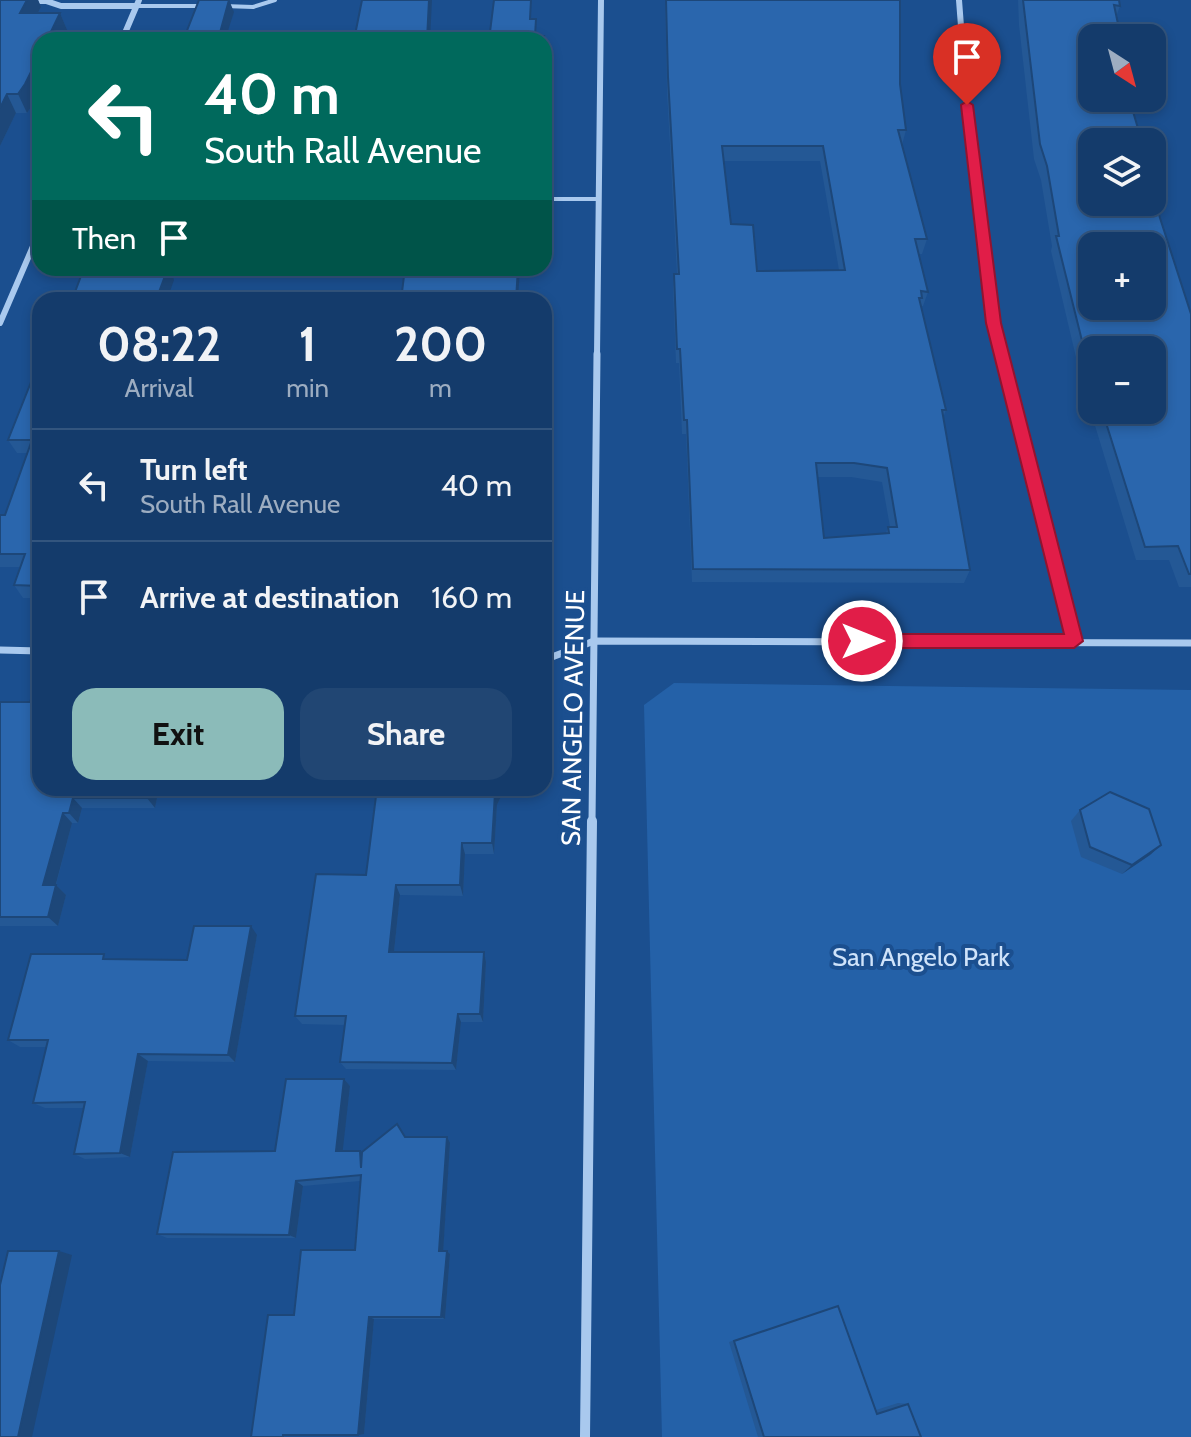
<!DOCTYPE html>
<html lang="en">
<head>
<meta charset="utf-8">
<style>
	:root { --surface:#143b6b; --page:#214673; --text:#f1f3f6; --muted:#9dadc1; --line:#33557e; --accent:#8bbbb9 }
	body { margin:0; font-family:Cabin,sans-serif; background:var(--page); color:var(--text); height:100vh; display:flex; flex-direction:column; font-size:30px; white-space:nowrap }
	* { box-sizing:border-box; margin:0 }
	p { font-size:26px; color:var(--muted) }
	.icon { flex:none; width:44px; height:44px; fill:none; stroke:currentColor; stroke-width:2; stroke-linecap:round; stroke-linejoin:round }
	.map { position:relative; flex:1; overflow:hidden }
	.side { position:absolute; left:32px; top:292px; width:520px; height:504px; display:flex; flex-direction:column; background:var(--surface); border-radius:24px; box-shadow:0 4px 12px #0003,0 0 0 2px var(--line) }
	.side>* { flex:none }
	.guide { position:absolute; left:32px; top:32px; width:520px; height:244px; border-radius:24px; box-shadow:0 4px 12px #0003,0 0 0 2px var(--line); background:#00695c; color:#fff; overflow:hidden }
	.needle { width:52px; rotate:144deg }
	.buttons { position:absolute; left:1078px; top:24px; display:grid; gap:16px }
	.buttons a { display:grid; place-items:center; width:88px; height:88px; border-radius:16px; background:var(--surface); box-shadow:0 4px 12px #0003,0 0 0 2px var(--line); font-size:40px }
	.pin { position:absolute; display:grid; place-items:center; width:68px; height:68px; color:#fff; margin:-82px -34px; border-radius:50% 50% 50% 0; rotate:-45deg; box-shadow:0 0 8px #0007 }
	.pin .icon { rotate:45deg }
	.me { position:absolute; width:88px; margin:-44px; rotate:90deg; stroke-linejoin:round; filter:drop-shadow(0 0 6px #0008) }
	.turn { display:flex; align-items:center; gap:28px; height:168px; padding:0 40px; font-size:36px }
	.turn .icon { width:104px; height:104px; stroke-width:2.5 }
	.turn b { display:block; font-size:56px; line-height:68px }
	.then { display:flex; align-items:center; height:76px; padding:0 40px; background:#0003; gap:16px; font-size:30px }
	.eta { display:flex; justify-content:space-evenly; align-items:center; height:136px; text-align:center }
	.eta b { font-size:48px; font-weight:700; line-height:56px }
	.cta { display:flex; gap:16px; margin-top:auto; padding:16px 40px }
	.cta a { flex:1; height:92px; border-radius:24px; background:var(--accent); color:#111; font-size:32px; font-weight:700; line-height:92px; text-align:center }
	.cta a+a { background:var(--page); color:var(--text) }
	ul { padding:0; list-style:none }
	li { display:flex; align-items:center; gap:24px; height:112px; padding:0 40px; border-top:2px solid var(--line) }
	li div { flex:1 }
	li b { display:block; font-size:30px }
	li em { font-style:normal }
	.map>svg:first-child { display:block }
	.green { fill:#2461a8 }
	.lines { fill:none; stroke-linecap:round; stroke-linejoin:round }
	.lane { stroke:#a9c9ee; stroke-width:4 }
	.street-far2 { stroke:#a9c9ee; stroke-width:6 }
	.street-far1 { stroke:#a9c9ee; stroke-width:7 }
	.street { stroke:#a9c9ee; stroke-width:10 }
	.wall { fill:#245895; fill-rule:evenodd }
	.shaded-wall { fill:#1d4779 }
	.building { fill:#2a66ad; stroke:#1d4779; stroke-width:2; fill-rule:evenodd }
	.route { fill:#e11d48; stroke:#92132f; stroke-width:2 }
	.labels { text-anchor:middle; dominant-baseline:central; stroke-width:8; stroke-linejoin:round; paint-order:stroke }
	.street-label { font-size:26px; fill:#fff; stroke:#1b4f8f }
	.park-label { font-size:26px; fill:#cfe3fa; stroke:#1b4f8f }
</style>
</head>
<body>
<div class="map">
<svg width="1191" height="1437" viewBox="0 0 1191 1437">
	<rect width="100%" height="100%" fill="#1b4f8f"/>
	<!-- green -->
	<polygon class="green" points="674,683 1191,690 1191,1437 662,1437 644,705"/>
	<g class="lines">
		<!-- lane -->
		<g class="lane">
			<polyline points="136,6 205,6"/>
			<polyline points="224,6 253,7 275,0"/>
			<polyline points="544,199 599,199"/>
		</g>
		<!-- street-far2 -->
		<g class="street-far2">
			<polyline points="959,0 969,131 993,323 1001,356"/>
			<polyline points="30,1 46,1 61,6 136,6"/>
			<polyline points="122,40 139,0"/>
			<polyline points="0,323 40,230"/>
			<polyline points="597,356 601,0"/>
		</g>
		<!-- street-far1 -->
		<g class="street-far1">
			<polyline points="1001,354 1074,641"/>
			<polyline points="0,650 40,651"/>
			<polyline points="544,660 594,641 1191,643"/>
			<polyline points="592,823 597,354"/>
		</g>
		<!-- street -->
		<polyline class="street" points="585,1437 592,821"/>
	</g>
	<!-- wall -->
	<g class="wall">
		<polygon points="0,0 38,0 41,7 38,13 60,13 68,32 64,40 40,40 34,103 27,113 16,113 0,146"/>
		<path d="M 665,0 L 900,0 L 900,84 L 906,130 L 902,145 L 927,239 L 922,254 L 919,254 L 928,292 L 923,306 L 921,306 L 946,410 L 943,418 L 970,570 L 964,583 L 692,582 L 686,434 L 682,434 L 679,363 L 676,363 L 673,289 L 674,274 L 677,274 L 667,91 ZM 724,161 L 820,161 L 839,270 L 757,271 L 731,224 ZM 817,477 L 851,477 L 882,482 L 890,527 L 888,527 L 886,533 L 824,538 Z"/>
		<path d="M 1018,0 L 1119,0 L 1120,6 L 1116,17 L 1092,142 L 1160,218 L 1191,314 L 1191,587 L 1179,587 L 1169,560 L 1136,560 L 1082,383 L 1051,251 L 1052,246 L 1041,180 L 1034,159 L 1019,25 ZM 1092,350 L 1152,410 L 1092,410 Z"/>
		<polygon points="40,362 40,598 23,598 14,585 21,567 0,567 0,515 5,515 28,453 17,453 8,440"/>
		<polygon points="0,702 40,788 159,788 155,808 82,808 78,823 72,823 56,885 66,895 58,926 0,926"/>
		<polygon points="377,788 505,788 497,805 494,854 465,854 463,896 400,895 394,952 484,952 486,962 483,1022 461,1022 456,1070 346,1069 340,1062 345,1025 302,1024 295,1016 366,875"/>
		<polygon points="1080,810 1161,845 1150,855 1122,874 1081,857 1071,821"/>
		<polygon points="257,935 235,1062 148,1061 130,1157 85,1159 74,1154 83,1108 45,1108 33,1103 46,1047 20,1047 8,1040 110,959 187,960"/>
		<polygon points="344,1079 350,1086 342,1151 362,1153 397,1124 406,1137 450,1143 443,1251 447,1251 450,1254 445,1319 374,1319 364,1434 291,1435 294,1315 355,1250 360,1181 303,1186 296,1238 167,1238 157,1234 275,1151"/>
		<polygon points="838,1306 876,1410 898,1403 908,1404 921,1437 758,1437 729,1342"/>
	</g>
	<!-- shaded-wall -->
	<g class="shaded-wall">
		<polygon points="27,0 38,0 41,7 28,32 20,13"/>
		<polygon points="229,0 234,12 225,40 218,40"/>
		<polygon points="429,0 432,0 430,40 427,40"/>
		<polygon points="60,13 68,32 64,40 47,40"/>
		<polygon points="40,54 40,89 34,103 27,113 18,94"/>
		<polygon points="7,94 16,113 0,146 0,108"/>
		<polygon points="160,268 170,268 174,280 167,300 156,300"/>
		<polygon points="518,268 520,268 518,300 516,300"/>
		<polygon points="149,788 159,788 155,808 147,798"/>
		<polygon points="497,788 505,788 497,805 494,854 492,843 495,793"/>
		<polygon points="73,798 82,808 78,823 69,813"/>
		<polygon points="63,813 72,823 53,895 43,885"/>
		<polygon points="462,843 465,854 463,896 460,885"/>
		<polygon points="1161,845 1150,855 1122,874 1132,865"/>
		<polygon points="56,885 66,895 58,926 48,917"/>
		<polygon points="396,885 400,895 393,961 389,952"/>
		<polygon points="251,926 257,935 235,1062 228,1055"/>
		<polygon points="484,952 486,962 483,1022 480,1014"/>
		<polygon points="458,1014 461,1022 456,1070 452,1063"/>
		<polygon points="138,1054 148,1061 130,1157 120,1153"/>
		<polygon points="344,1079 350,1086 342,1157 336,1151"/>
		<polygon points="447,1137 450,1143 443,1254 439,1251"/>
		<polygon points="296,1181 303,1186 296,1238 289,1235"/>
		<polygon points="59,1251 72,1255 32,1437 18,1437"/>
		<polygon points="447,1251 450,1254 445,1319 441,1317"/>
		<polygon points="369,1317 374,1319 364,1434 358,1435"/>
	</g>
	<!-- building -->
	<g class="building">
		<polygon points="0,0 27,0 20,13 60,13 47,40 40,40 40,54 25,84 18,94 7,94 0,108"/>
		<polygon points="199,0 229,0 218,40 175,40 178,33 186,33"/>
		<polygon points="362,0 429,0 427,40 354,40"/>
		<polygon points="494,0 531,0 530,19 536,19 535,36 544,36 543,40 489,40"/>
		<path d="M 666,0 L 900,0 L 900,84 L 906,130 L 898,130 L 927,239 L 915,239 L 928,292 L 921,291 L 922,298 L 919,298 L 946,410 L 942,410 L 970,570 L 693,569 L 687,420 L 684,420 L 680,349 L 677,349 L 674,274 L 679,274 L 668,77 ZM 722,146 L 823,146 L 845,270 L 757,271 L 753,225 L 731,224 ZM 816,463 L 854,463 L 887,468 L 897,527 L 888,527 L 889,533 L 824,538 Z"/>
		<path d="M 1023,0 L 1119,0 L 1120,6 L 1114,5 L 1121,38 L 1092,38 L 1092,98 L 1129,98 L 1142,142 L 1092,142 L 1092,202 L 1152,202 L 1152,188 L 1160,218 L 1191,314 L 1191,574 L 1189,574 L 1178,546 L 1145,547 L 1102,410 L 1152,410 L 1152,350 L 1092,350 L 1092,379 L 1089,369 L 1056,236 L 1059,236 L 1047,166 L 1040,144 ZM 1092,246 L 1152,246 L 1152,306 L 1092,306 Z"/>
		<polygon points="84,268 168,268 156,300 72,300"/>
		<polygon points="405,268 518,268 516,300 401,300"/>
		<polygon points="39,362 40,362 40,586 14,585 25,554 0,554 0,515 5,515 32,440 8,440"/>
		<polygon points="32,697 40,697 40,788 149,788 147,798 73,798 69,813 63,813 43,885 56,885 48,917 0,917 0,702 30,702"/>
		<polygon points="377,788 497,788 495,793 492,843 462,843 460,885 396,885 389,952 484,952 480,1014 458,1014 452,1063 340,1062 346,1016 295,1016 316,874 366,875"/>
		<polygon points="1110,792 1149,809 1161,845 1132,865 1090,847 1080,810"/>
		<polygon points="194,926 251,926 228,1055 138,1054 120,1153 74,1154 85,1102 33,1103 48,1040 8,1040 31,954 104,954 103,959 187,960"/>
		<polygon points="286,1079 344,1079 336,1151 360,1151 361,1168 362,1152 397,1124 405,1137 447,1137 439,1251 447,1251 441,1317 369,1317 358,1435 283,1435 283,1437 251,1437 268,1315 294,1315 301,1250 355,1250 361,1175 296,1181 289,1235 157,1234 173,1152 275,1151"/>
		<polygon points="8,1251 59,1251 18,1437 0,1437 0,1285"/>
		<polygon points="838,1306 877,1414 908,1404 921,1437 764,1437 734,1341"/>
	</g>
	<!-- route -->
	<polygon class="route" points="967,101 973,105 1001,323 1083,641 1074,648 862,648 853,641 862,634 1064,634 986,323 961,105"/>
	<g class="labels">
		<!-- street labels -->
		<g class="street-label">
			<text transform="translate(573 718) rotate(-89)">SAN ANGELO AVENUE</text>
		</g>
		<!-- park labels -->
		<g class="park-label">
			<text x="921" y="957">San Angelo Park</text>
		</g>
	</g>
</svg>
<div class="buttons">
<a><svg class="needle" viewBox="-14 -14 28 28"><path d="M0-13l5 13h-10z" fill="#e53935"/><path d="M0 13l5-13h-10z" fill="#9dadc1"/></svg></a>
<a><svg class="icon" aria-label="layers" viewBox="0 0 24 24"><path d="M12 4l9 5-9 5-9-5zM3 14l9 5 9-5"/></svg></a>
<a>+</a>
<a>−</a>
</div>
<div class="pin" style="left:967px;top:105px;background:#d93025"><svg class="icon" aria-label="arrive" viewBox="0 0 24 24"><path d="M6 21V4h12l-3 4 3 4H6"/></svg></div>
<svg class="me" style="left:862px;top:641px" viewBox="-20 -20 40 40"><circle r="17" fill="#e11d48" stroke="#fff" stroke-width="3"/><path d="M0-11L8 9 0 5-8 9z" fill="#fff"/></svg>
<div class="guide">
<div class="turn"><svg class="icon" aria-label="left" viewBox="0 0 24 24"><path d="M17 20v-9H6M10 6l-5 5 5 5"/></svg><div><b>40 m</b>South Rall Avenue</div></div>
<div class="then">Then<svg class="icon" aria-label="arrive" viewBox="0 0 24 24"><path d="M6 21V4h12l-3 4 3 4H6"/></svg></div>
</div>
<section class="side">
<div class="eta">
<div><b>08:22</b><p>Arrival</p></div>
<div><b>1</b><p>min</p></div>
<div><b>200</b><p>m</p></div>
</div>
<ul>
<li><svg class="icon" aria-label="left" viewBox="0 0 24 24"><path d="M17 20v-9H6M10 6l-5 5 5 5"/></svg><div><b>Turn left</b><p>South Rall Avenue</p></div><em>40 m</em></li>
<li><svg class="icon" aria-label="arrive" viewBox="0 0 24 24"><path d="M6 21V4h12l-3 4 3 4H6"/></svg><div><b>Arrive at destination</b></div><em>160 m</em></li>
</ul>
<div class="cta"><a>Exit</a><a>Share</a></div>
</section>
</div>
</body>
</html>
